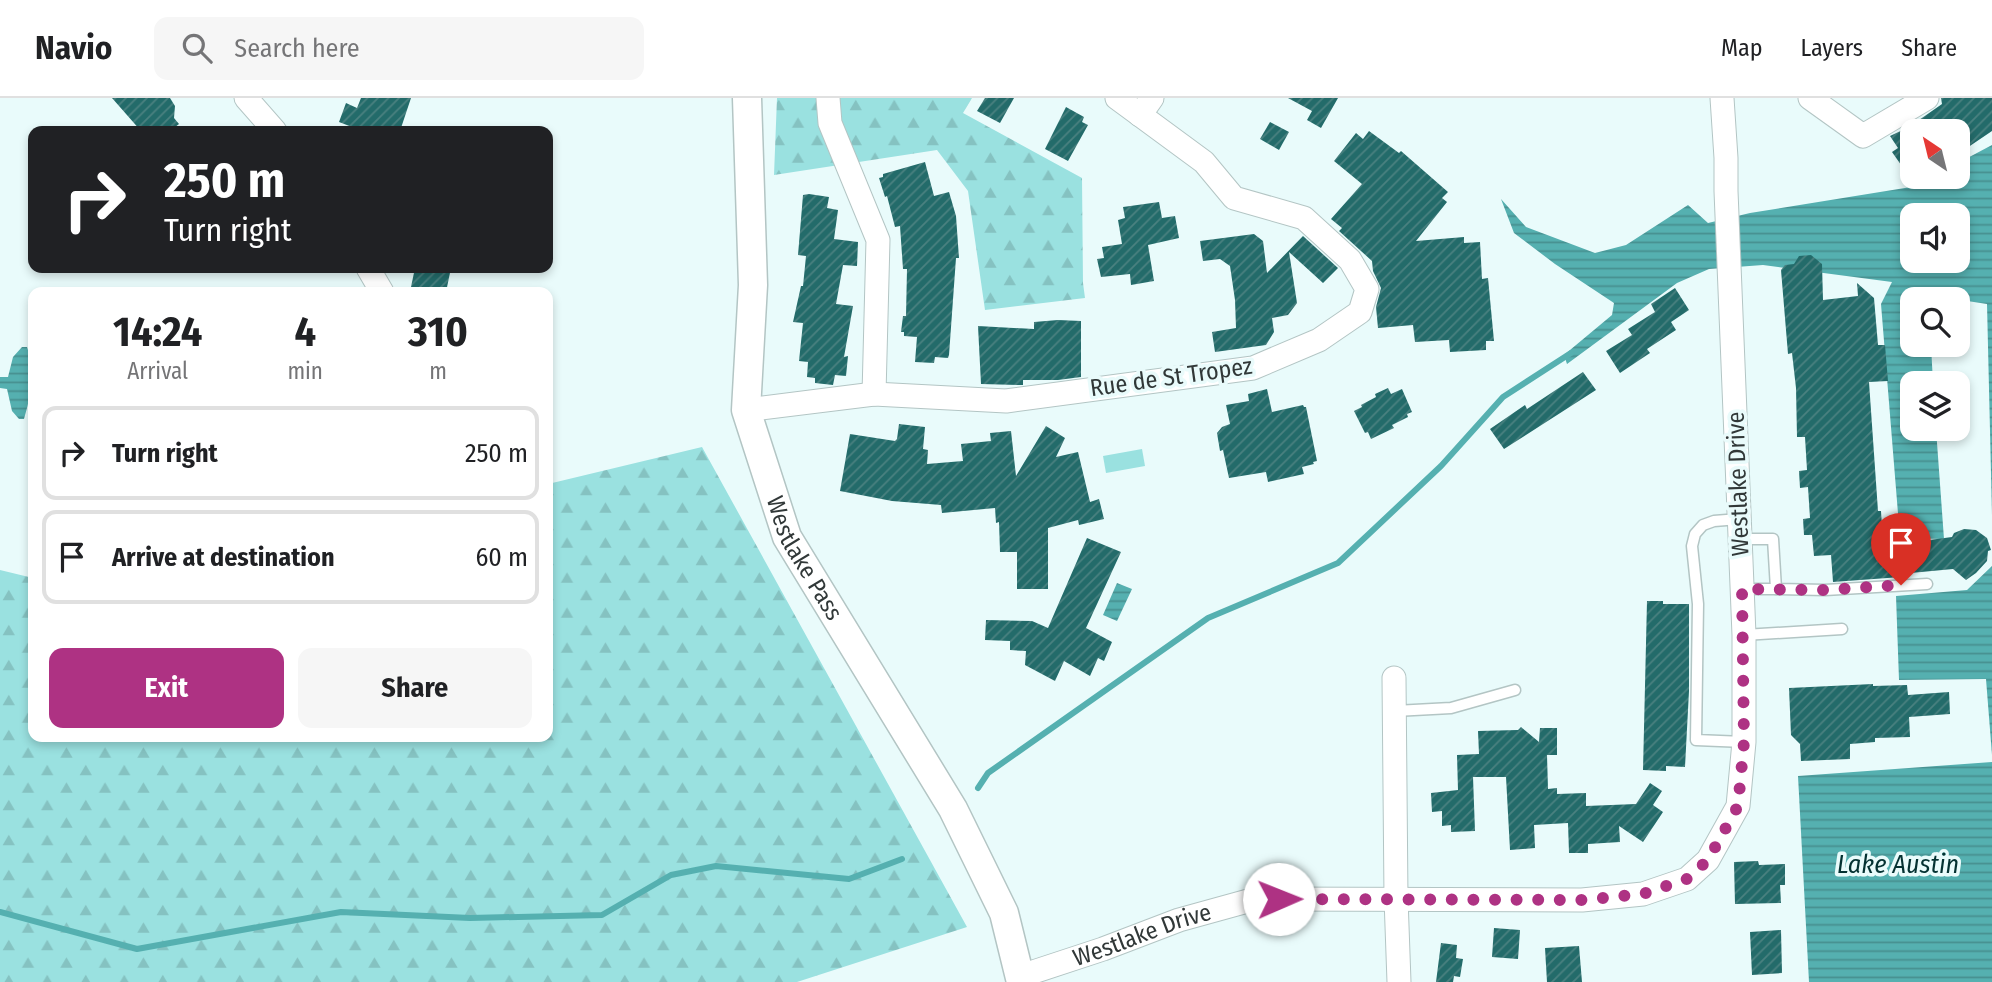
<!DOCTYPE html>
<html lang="en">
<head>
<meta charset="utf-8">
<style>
	:root { --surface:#fff; --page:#f6f6f6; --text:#202124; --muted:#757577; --line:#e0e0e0; --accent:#ae3283 }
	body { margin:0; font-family:"Fira Sans Condensed",sans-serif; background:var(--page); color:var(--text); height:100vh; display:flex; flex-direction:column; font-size:26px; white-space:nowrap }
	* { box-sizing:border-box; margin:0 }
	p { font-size:23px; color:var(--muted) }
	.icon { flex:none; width:38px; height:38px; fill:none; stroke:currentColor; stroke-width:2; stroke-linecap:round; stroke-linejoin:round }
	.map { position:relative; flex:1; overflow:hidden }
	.panel { position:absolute; left:28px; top:189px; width:525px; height:455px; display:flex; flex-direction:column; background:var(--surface); border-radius:14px; box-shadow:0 4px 10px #0003 }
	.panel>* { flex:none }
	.top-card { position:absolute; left:28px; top:28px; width:525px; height:147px; border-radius:14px; box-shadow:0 4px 10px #0003; background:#202124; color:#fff; overflow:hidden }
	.needle { width:46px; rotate:325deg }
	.controls { position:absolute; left:1900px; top:21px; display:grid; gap:14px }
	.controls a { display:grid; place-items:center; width:70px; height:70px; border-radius:14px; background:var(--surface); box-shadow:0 4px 10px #0003; font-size:35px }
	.pin { position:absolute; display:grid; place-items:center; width:60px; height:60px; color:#fff; margin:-72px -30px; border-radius:50% 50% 50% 0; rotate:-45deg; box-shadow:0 0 7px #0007 }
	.pin .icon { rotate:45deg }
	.me { position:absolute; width:77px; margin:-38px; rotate:89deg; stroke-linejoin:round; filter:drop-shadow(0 0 5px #0008) }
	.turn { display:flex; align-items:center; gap:24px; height:147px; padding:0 21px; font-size:32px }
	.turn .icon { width:91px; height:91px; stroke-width:2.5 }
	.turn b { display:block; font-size:49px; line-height:60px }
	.eta { display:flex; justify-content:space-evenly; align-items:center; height:119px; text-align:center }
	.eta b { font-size:42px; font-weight:700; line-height:49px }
	.primary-button { display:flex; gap:14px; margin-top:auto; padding:14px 21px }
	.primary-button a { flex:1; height:80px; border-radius:14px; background:var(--accent); color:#fff; font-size:28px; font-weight:700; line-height:80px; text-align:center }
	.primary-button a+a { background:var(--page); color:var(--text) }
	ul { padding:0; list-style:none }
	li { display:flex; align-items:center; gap:21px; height:94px; margin:0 14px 10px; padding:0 7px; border:4px solid var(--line); border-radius:14px }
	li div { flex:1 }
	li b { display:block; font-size:26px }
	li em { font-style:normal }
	header { display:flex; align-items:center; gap:42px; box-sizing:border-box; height:98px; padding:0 35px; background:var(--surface); border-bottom:2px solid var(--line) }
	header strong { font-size:33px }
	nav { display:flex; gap:38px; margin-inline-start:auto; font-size:24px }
	.search { width:490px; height:63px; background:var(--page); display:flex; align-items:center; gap:18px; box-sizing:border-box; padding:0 24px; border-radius:14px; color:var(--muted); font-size:26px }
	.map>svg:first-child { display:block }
	.forest { fill:url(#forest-firs) }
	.pitch { fill:#9ae1e0 }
	.water { fill:url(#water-rules); fill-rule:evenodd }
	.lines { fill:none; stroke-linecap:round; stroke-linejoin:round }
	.stream { stroke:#55b0b0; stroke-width:6 }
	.building { fill:url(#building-hatch) }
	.service-casing { stroke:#b3c5c4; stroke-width:13 }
	.minor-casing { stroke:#b3c5c4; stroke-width:25 }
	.tertiary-casing { stroke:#b3c5c4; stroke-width:31 }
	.service { stroke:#fff; stroke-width:10 }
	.minor { stroke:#fff; stroke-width:23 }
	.tertiary { stroke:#fff; stroke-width:28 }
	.route { stroke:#ae3283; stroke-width:12; stroke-dasharray:0 21.6 }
	.labels { text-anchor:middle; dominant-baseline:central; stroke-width:7; stroke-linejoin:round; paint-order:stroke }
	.street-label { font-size:24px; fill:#313838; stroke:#e9fbfb }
	.water-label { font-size:26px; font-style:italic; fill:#043232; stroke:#e9fbfb }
</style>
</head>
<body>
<header>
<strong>Navio</strong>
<div class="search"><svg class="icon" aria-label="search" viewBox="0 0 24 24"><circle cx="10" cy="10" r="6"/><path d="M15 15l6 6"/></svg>Search here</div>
<nav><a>Map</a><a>Layers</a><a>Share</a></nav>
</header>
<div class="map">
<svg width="1992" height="884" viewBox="0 0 1992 884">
	<defs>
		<pattern id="forest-firs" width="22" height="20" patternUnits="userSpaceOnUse" patternTransform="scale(1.75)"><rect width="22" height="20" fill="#9ae1e0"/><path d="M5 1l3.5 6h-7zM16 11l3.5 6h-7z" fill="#85c2c1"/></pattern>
		<pattern id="water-rules" width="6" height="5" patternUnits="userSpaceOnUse" patternTransform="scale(1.75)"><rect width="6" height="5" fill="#55b0b0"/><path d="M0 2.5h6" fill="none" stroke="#479090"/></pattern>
		<pattern id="building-hatch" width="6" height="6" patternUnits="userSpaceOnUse" patternTransform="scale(1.75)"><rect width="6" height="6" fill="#236b6a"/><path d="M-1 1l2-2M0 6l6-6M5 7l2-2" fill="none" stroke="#4a8180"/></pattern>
	</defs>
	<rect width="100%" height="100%" fill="#e9fbfb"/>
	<!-- forest -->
	<g class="forest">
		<polygon points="777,0 972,0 963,15 1082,80 1083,185 1085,200 985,212 968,93 937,52 774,77"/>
		<polygon points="702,349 967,829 797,884 0,884 0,472 33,480 33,639 548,639 548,386"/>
	</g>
	<!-- pitch -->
	<polygon class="pitch" points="1142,351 1145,368 1106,375 1103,358"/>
	<!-- water -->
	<g class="water">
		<path d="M 1992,47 L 1992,417 L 1987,206 L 1928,197 L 1928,201 L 1913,201 L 1913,247 L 1931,247 L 1933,285 L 1913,285 L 1913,331 L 1936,331 L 1944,441 L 1900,440 L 1881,206 L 1892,184 L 1763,167 L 1709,171 L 1677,185 L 1567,266 L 1564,257 L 1612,217 L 1614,205 L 1555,166 L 1514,135 L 1501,101 L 1526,129 L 1595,155 L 1626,147 L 1688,107 L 1708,125 L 1750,115 L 1911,89 L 1932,79 L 1958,79 L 1958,65 ZM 1913,117 L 1958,117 L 1958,163 L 1913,163 Z"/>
		<path d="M 22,249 L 27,249 C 35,272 31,299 24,321 L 19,321 L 12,313 L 7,291 L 0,290 L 0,279 L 8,279 L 13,259 Z"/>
		<polygon points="1992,468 1992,657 1986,581 1899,582 1896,498 1967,492"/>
		<polygon points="1117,485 1132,491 1117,523 1103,517"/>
		<polygon points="1992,664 1992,884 1809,884 1798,678"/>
	</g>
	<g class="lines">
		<!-- stream -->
		<g class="stream">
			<polyline points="978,690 988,675 1208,520 1338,465 1441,368 1503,299 1571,255"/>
			<polyline points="0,814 137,851 341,814 470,820 602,817 671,777 716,768 849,781 902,761"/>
		</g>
	</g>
	<!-- building -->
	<g class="building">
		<polygon points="112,0 170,0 175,8 174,20 179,26 170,33 141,33"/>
		<polygon points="361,0 411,0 400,33 350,33 352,29 339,24 346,5 357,10"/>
		<polygon points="985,0 1014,0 1000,25 977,13"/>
		<polygon points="1288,0 1338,0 1321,30 1307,22 1312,13"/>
		<polygon points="1941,0 1992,0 1992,33 1958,56 1958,33 1912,33 1913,84 1892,54 1898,50 1890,38 1909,29 1942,6"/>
		<polygon points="1066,9 1084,19 1082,24 1088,27 1068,63 1045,51"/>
		<polygon points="1270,24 1289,34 1279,52 1260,41"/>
		<polygon points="1369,33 1399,55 1401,53 1448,94 1442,100 1447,104 1416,143 1464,139 1464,145 1480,144 1482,181 1488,180 1494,243 1486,243 1486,252 1450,254 1449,242 1415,244 1413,227 1378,230 1376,209 1381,190 1373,173 1372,163 1339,133 1342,130 1331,121 1362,86 1334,63 1356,35 1363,41"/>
		<polygon points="925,64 934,98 949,94 956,118 959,160 956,160 949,257 948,260 935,259 934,265 915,264 917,239 904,238 904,234 901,234 903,218 906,218 907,171 903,171 900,128 895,129 887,98 885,99 879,80 883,79 883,76"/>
		<polygon points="809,96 829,99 827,110 838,112 834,141 858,144 857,168 843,167 836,206 853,208 844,259 848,258 846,278 835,277 833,287 815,285 815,280 807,279 808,264 799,263 803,225 793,224 801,188 803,188 806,158 798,157 803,97"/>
		<polygon points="1159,104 1162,120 1175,118 1179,140 1148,147 1154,183 1131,187 1130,176 1101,179 1097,161 1104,160 1102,149 1122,146 1118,122 1125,120 1123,109"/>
		<polygon points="1254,136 1263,143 1267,175 1303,138 1338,170 1323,185 1289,154 1297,205 1288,217 1272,220 1274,234 1266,247 1215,254 1212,234 1236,230 1235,202 1230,168 1220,161 1203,163 1200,143"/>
		<polygon points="1811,157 1822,166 1823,202 1858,198 1857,185 1874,200 1878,247 1885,247 1888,283 1869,284 1878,413 1881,413 1884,459 1913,458 1922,443 1952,439 1954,435 1964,431 1976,432 1987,440 1991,452 1988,453 1987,463 1976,475 1966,482 1953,471 1900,476 1901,479 1833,484 1831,457 1814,458 1812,437 1804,437 1803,421 1810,420 1808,389 1800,390 1799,373 1807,372 1805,339 1797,339 1796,290 1792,255 1788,256 1781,172 1785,167 1794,166 1799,158"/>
		<polygon points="415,170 451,170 446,194 411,189"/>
		<polygon points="1675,190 1689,212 1671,224 1676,232 1647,251 1650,255 1620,275 1606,253 1632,237 1628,231 1655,214 1651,206"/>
		<polygon points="1058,222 1081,223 1081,279 1058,282 1023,282 1023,287 1020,287 981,286 978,228 1034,231 1034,224"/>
		<polygon points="1583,274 1596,292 1504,351 1490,331 1525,307 1527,311"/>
		<polygon points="1388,290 1391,296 1402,291 1412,314 1407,316 1408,319 1392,327 1394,330 1371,341 1368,334 1365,335 1354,313 1362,309 1361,307 1376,299 1375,296"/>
		<polygon points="1267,291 1272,314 1303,307 1304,309 1306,309 1317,363 1313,364 1314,366 1302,369 1304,376 1268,384 1266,374 1229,380 1223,352 1220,353 1217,335 1222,329 1230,326 1226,307 1249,303 1248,296"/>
		<polygon points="899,326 925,329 923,351 928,352 927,366 963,363 961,346 991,343 990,335 1011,333 1016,378 1046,328 1065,340 1056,359 1078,354 1090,404 1099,401 1104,421 1079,427 1078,422 1048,430 1048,491 1017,491 1017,454 1000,454 999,424 996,425 995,410 942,415 941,407 892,403 840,393 850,336 895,343 897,341"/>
		<polygon points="1087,440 1121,454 1086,530 1112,544 1104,563 1098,560 1090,578 1064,563 1055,583 1025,567 1026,553 1010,552 1010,543 985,542 986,522 1032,523 1048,530"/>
		<polygon points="1647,503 1663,503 1663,506 1689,506 1689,593 1685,669 1666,668 1666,673 1643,672"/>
		<polygon points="1873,586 1873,588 1907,587 1908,597 1949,594 1950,616 1909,619 1910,639 1875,640 1875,644 1850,646 1850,661 1801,663 1800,646 1791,637 1789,590"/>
		<polygon points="1521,629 1539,644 1540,630 1557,630 1557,657 1547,657 1548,691 1557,690 1557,696 1586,695 1586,708 1636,706 1650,685 1662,693 1653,707 1663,714 1643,744 1619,728 1620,744 1588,746 1588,755 1569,755 1568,725 1534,727 1535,750 1510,752 1506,679 1473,679 1475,733 1451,734 1451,727 1442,728 1442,713 1432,714 1431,695 1458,692 1457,657 1479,656 1478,633 1518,632"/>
		<polygon points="1758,763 1759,767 1785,766 1785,787 1780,787 1781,805 1735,806 1734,764"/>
		<polygon points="1494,830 1520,832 1518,861 1492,859"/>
		<polygon points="1781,832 1782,875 1752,877 1750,834"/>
		<polygon points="1441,845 1457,847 1456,860 1463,861 1460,879 1454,878 1453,884 1436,884"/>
		<polygon points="1579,848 1582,884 1547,884 1545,850"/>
	</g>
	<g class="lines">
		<defs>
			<g id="service">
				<polyline points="1739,421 1714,423 1703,427 1695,436 1692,448 1698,506 1696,642 1744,644"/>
				<polyline points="1739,441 1773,441 1776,491 1825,492 1927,486"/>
				<polyline points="1742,491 1776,491"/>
				<polyline points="1744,537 1842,531"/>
				<polyline points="1395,613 1451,610 1515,592"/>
			</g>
			<g id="minor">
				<polyline points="246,0 275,33"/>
				<polyline points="828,0 830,25 878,142 874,296"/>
				<polyline points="1810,0 1863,38 1927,0"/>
				<polyline points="1140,17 1152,0"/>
				<polyline points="368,170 382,194"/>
				<polyline points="746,312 874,296 1006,303 1253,270 1319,242 1360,214 1367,191 1350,162 1304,120 1234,100 1204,64 1117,0"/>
				<polyline points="1394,580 1396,800 1399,884"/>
				<path id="s1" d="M 1021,878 L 1103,851 L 1179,822 L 1255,801 L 1582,802 L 1643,796 L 1687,781 L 1708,762 L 1738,708 L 1744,644 L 1744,537 L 1726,93 L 1726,60 L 1722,0"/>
			</g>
			<g id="tertiary">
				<path id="s2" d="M 747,0 L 753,187 L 746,312 L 787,439 L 953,711 L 1004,815 L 1021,884"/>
			</g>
		</defs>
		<!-- service casing -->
		<use href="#service" class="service-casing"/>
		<!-- minor casing -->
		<use href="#minor" class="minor-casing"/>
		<!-- tertiary casing -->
		<use href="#tertiary" class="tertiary-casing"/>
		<!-- service -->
		<use href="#service" class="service"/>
		<!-- minor -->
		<use href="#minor" class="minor"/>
		<!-- tertiary -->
		<use href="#tertiary" class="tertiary"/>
	</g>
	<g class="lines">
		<!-- route -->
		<polyline class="route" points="1279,801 1582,802 1643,796 1687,781 1708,762 1738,708 1744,644 1742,491 1825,492 1901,487"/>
	</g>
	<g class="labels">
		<!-- street labels -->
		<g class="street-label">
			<text transform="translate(1171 279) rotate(-8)">Rue de St Tropez</text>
			<text transform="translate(1738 386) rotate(-92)">Westlake Drive</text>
			<text stroke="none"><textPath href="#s2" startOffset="472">Westlake Pass</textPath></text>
			<text stroke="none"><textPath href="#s1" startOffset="128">Westlake Drive</textPath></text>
		</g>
		<!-- water labels -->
		<g class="water-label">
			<text x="1898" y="766">Lake Austin</text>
		</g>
	</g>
</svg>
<div class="controls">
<a><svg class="needle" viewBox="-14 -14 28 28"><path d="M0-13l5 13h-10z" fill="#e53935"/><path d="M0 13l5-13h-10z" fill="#757577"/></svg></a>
<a><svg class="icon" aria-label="sound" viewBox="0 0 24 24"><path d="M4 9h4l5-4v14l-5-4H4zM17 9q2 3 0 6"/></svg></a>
<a><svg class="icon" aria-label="search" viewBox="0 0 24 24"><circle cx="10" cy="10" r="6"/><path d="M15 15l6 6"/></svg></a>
<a><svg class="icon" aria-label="layers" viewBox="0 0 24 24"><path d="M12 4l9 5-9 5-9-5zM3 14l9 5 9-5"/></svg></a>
</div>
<div class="pin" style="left:1901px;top:487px;background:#d93025"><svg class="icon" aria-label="arrive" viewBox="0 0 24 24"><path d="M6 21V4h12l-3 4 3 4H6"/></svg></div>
<svg class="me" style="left:1279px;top:801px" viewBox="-20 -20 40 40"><circle r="19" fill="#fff"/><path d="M0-13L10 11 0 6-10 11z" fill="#ae3283"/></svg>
<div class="top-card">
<div class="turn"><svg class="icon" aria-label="right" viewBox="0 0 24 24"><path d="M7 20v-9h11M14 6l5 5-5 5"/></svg><div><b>250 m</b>Turn right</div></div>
</div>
<section class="panel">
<div class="eta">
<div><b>14:24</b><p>Arrival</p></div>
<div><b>4</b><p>min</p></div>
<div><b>310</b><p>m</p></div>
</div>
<ul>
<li><svg class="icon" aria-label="right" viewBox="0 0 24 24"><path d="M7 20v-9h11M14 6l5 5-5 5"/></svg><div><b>Turn right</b></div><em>250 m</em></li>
<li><svg class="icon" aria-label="arrive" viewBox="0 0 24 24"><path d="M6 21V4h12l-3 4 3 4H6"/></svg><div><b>Arrive at destination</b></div><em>60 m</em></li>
</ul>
<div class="primary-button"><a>Exit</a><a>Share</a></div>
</section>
</div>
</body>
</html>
